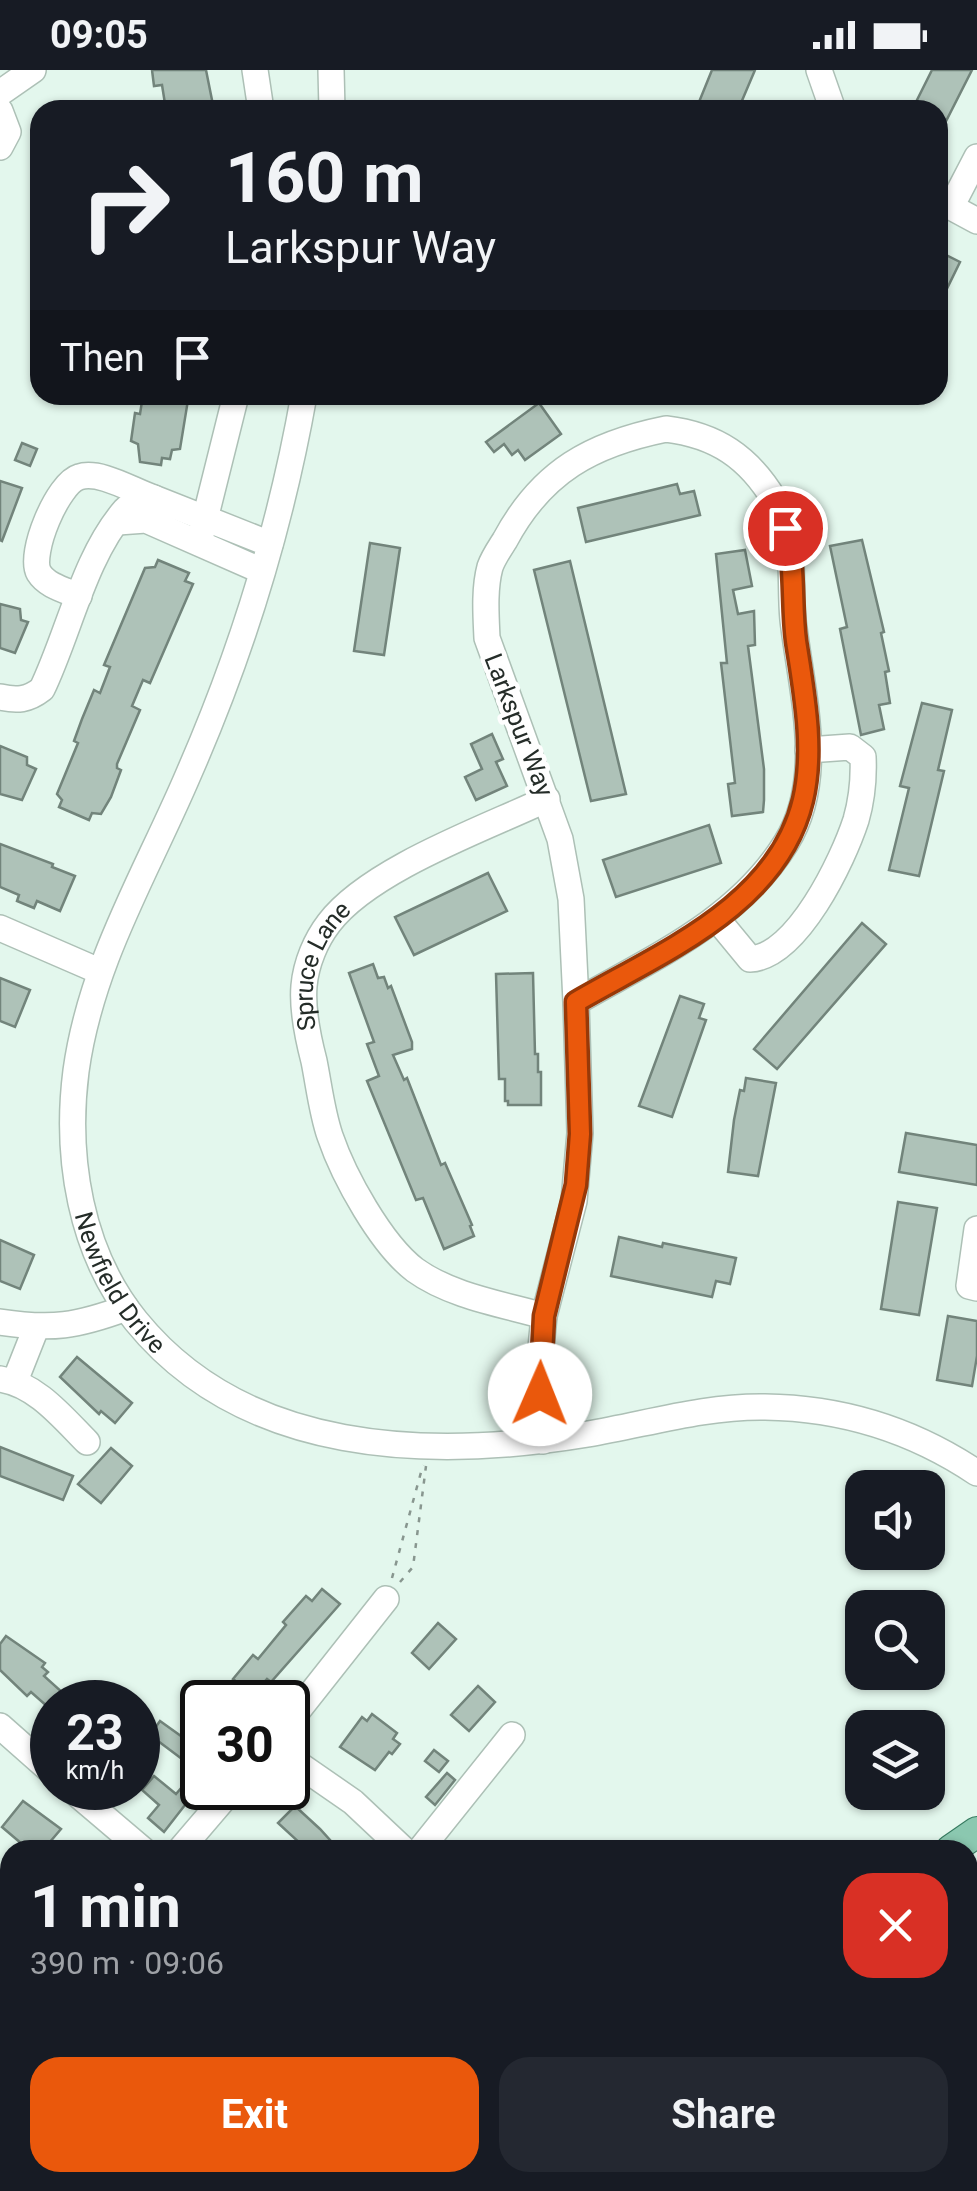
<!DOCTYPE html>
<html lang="en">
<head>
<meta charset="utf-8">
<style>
	:root { --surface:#171b24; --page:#242831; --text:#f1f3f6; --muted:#9ea1a6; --accent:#ea580c }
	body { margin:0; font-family:Roboto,sans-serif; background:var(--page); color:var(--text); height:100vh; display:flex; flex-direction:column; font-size:38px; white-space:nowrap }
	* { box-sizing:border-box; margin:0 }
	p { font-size:32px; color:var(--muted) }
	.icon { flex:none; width:55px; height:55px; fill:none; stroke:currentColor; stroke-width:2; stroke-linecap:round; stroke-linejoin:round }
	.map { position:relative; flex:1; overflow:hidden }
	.panel { position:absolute; left:0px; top:1770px; width:978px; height:352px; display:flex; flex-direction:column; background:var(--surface); border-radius:30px 30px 0 0; box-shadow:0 2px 8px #0004 }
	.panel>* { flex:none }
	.guide { position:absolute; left:30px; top:30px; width:918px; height:305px; border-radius:30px; box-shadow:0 2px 8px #0004; background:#171b24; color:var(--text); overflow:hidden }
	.tools { position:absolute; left:845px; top:1400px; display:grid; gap:20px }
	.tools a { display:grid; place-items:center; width:100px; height:100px; border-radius:20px; background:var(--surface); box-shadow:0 2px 8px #0004; font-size:50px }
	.speed { position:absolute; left:30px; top:1610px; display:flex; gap:20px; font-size:50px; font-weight:700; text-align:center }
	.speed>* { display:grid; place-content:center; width:130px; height:130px; border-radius:50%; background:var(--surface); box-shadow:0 2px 8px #0004; line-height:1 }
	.speed small { font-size:25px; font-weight:400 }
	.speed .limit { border:5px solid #111; border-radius:15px; background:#fff; color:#111 }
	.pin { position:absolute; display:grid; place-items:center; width:85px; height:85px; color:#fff; margin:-42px; border:5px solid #fff; border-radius:50%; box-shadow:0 2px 10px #0007 }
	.me { position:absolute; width:110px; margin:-55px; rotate:1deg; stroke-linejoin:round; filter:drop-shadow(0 0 8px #0008) }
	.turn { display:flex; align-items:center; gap:35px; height:210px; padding:0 30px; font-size:45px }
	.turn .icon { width:130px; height:130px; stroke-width:2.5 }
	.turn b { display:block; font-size:70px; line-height:85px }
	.then { display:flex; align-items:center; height:95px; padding:0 30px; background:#0003; gap:20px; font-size:38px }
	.round { display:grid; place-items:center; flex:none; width:105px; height:105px; border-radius:30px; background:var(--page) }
	.summary { display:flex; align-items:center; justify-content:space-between; height:170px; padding:0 30px }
	h1 { font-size:60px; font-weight:700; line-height:75px }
	.button { display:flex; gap:20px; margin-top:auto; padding:20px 30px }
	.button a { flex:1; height:115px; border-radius:30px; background:var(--accent); color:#fff; font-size:40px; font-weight:700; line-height:115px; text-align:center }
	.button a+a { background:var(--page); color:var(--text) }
	.status { display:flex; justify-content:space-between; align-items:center; height:70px; padding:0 50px; background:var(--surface); direction:ltr }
	.status svg { height:28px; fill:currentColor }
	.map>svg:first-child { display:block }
	.building { fill:#aec2b8; stroke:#72847b; stroke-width:2.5 }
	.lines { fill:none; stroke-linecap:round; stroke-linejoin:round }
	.minor-casing { stroke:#adc0b6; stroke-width:28 }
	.major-casing { stroke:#357a5f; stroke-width:32 }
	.path { stroke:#88968f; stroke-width:2.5; stroke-dasharray:5 8; stroke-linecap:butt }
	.minor { stroke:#fff; stroke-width:25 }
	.major { stroke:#8bc8b0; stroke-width:30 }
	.route-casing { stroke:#983908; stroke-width:25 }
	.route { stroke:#ea580c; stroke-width:18 }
	.labels { text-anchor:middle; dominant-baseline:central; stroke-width:9; stroke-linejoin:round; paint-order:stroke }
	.street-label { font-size:25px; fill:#242c28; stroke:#fefefe }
</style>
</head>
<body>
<div class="status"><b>09:05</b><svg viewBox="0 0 49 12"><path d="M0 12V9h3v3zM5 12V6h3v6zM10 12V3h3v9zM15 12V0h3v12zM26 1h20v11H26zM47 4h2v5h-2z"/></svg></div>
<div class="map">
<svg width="977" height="2121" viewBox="0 0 977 2121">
	<rect width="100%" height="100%" fill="#e3f7ed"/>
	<!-- building -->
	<g class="building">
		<polygon points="152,0 206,0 214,40 166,40 162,15 154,16"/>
		<polygon points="712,0 755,0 738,40 718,40 699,32"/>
		<polygon points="932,0 972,0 938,67 938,40 912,40"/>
		<polygon points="938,181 960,192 938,237"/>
		<polygon points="143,325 186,325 188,330 180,379 172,380 170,389 162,388 161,395 140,392 138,374 131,371 135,343 140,344"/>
		<polygon points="539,333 561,364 525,390 518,380 512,385 504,374 494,382 486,372"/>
		<polygon points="22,373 37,379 30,396 15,390"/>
		<polygon points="0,411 22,418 2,471 0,470"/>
		<polygon points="677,414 680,424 694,421 700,445 586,472 578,438"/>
		<polygon points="862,470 884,562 881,563 889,601 885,602 890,633 879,635 884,659 861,665 840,559 847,557 830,476"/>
		<polygon points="370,473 400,478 384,585 354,581"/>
		<polygon points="745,480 752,516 733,520 738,544 754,541 755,575 748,576 764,699 764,730 763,742 732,746 728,714 735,713 721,593 727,593 716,484"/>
		<polygon points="158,490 189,503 185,511 193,514 150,613 143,610 132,636 140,640 117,694 117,698 121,700 111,727 101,744 92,743 89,750 59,737 62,730 57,724 78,673 74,671 82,649 94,620 100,623 110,597 104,595 145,498 155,497"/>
		<polygon points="570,491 626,724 591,731 534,500"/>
		<polygon points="0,534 20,539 21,550 28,552 15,583 0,578"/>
		<polygon points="922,633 952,640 938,700 944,701 919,806 889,800 909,718 900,716"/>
		<polygon points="492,664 503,689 496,692 507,716 476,730 465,707 482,699 471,674"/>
		<polygon points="0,676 27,687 27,695 36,699 22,730 0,724"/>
		<polygon points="709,755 721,793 616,827 603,790"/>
		<polygon points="0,774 53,794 52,797 75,806 60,841 37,831 34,838 17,831 19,825 0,817"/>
		<polygon points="488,803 507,841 414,885 395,847"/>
		<polygon points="862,853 886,874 777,999 754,979"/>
		<polygon points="373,894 378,908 384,907 388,918 391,916 412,972 412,979 393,985 404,1010 407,1008 441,1095 445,1093 472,1155 470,1156 474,1166 444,1179 423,1128 416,1130 367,1011 379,1006 367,974 374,972 349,903"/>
		<polygon points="533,903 535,984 538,984 538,1002 541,1002 541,1035 508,1035 508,1031 505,1031 505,1009 499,1009 496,904"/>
		<polygon points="0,908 30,920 15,957 0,951"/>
		<polygon points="680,926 704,934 699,948 706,950 672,1047 639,1036"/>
		<polygon points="746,1008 776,1013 758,1106 728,1102 734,1050 740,1020 744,1021"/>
		<polygon points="906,1063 977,1075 977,1115 899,1102"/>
		<polygon points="898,1132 937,1138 919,1245 881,1239"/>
		<polygon points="619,1167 662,1177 663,1173 736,1188 730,1214 716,1211 712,1227 611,1206"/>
		<polygon points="0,1170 34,1185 20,1219 0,1211"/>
		<polygon points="948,1246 977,1251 977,1286 972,1316 937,1310"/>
		<polygon points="77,1287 132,1333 115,1353 101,1341 99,1344 60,1307"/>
		<polygon points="0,1377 73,1406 63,1430 0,1406"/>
		<polygon points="111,1378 132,1396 101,1433 78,1414"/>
		<polygon points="322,1519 340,1534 271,1612 267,1609 253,1625 233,1609 253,1585 258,1589 286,1555 283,1552 306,1526 312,1531"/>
		<polygon points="438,1553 456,1569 429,1599 412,1583"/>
		<polygon points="6,1566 45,1593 42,1597 48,1602 44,1606 63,1623 49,1638 31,1622 27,1626 0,1600 0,1574"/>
		<polygon points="478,1616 495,1632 469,1661 451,1645"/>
		<polygon points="372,1644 397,1663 393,1669 400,1674 392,1684 389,1682 375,1700 340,1677 362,1647 367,1651"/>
		<polygon points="160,1651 181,1666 191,1654 202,1664 202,1687 194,1698 150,1665"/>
		<polygon points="434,1680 448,1691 439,1702 425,1691"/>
		<polygon points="447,1703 455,1710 435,1735 426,1727"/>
		<polygon points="154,1706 176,1724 182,1717 192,1726 164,1762 148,1748 159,1735 142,1720"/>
		<polygon points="23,1731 61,1759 43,1780 29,1780 2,1757"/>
		<polygon points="295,1736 320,1759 339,1780 315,1780 308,1774 304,1777 278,1753"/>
	</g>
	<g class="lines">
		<defs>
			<g id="minor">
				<polyline points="255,0 261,40"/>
				<polyline points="331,0 332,40"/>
				<polyline points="819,0 833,40"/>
				<polyline points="0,23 33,0"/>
				<polyline points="0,41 8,62 0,77"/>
				<polyline points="938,130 977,151"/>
				<polyline points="951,137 977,87"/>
				<path id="s1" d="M 304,325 C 281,455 242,582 189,703 C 147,802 91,892 76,1001 C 65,1087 80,1182 136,1251 C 245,1385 430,1390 588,1364 C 647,1354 704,1336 765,1337 C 842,1338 913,1360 977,1403"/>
				<path d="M 666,359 C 716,365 749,387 775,431 C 797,467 789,509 793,550 C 801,620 827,708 786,773 C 738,851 652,888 576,932 L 571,829 L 560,769 L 487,568 C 486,546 484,519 490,497 C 493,488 500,478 505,470 C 542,401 592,374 666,359 Z"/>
				<polyline points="118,452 146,450 262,501"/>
				<polyline points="202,461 236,325"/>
				<path d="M 79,526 C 65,520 47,516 39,503 C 28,484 58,413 79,407 C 100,400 133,421 154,428"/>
				<path d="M 0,627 C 17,631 28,630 42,619 C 69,563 84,487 125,440 C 133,432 143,430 154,428 L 270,474"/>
				<path d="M 717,849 L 750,889 C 797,887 843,790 856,750 C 862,729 864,709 863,687 L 850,677 L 808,680"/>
				<polyline points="0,858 99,901"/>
				<polyline points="977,1159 969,1216 977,1218"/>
				<path id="s2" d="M 544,1246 C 502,1234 451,1226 415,1200 C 381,1174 344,1107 330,1066 C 322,1043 319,1016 314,991 C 308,968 302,940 304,916 C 306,893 316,870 329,853 C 370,799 486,758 547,729"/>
				<path d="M 0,1252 C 52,1260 77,1256 126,1238"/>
				<path d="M 0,1309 C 36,1314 63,1348 87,1372"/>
				<polyline points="15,1311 36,1258"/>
				<polyline points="543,1371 540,1288 544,1246 574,1131 580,1063 576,932"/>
				<polyline points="288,1653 386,1529"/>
				<polyline points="0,1656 52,1702"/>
				<polyline points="288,1687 353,1732 404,1780"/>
				<polyline points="70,1718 143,1780"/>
				<polyline points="180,1780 233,1718"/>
				<polyline points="420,1780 512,1665"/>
				<polyline points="968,1828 977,1841"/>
				<polyline points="0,1938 10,1947"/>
				<polyline points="968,2013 977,2027"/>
				<polyline points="968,2054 977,2048"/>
				<polyline points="968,2107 977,2100"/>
				<polyline points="199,2112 208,2121"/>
				<polyline points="263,2112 272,2121"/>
				<polyline points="597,2112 603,2121"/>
				<polyline points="772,2112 778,2121"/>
				<polyline points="835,2112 841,2121"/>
				<polyline points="902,2112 908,2121"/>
				<polyline points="558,2121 570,2112"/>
				<polyline points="805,2121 818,2112"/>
			</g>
			<g id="major">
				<polyline points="951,1780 977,1762"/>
				<polyline points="459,2121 472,2112"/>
			</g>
		</defs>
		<!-- minor casing -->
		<use href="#minor" class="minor-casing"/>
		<!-- major casing -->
		<use href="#major" class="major-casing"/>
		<!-- path -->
		<g class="path">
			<polyline points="392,1508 423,1395"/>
			<polyline points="400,1512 413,1497 426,1396"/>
		</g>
		<!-- minor -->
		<use href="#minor" class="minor"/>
		<!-- major -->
		<use href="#major" class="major"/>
	</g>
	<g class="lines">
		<defs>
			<path id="route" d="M 540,1324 L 544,1246 L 576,1115 L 580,1064 L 576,932 C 660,883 778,836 803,730 C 815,679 804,623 796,571 C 791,533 796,495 785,458"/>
		</defs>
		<!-- route casing -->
		<use href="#route" class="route-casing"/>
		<!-- route -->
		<use href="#route" class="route"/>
	</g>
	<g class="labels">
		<!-- street labels -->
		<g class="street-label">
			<text transform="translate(519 655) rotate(69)">Larkspur Way</text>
			<text stroke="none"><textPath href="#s2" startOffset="475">Spruce Lane</textPath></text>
			<text stroke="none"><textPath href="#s1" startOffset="938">Newfield Drive</textPath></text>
		</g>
	</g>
</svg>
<div class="tools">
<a><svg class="icon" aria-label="sound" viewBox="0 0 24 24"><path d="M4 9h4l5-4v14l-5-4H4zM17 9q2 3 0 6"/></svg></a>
<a><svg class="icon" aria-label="search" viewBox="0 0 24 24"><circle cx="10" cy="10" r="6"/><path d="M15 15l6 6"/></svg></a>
<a><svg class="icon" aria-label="layers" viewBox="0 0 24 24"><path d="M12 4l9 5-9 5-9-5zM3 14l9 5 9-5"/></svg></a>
</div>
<div class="speed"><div>23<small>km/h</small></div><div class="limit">30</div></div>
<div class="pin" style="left:785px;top:458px;background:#d93025"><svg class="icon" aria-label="arrive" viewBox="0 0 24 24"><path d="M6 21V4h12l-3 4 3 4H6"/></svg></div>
<svg class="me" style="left:540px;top:1324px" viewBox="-20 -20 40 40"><circle r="19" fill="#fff"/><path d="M0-13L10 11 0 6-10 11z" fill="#ea580c"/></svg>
<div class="guide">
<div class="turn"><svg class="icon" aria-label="right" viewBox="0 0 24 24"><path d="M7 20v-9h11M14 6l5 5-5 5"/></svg><div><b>160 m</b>Larkspur Way</div></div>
<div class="then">Then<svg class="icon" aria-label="arrive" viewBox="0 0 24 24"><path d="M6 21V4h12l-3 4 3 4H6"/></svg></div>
</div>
<section class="panel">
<div class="summary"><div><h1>1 min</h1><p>390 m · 09:06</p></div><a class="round" style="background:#d93025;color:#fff"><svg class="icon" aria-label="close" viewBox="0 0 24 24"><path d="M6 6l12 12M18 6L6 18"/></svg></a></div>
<div class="button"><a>Exit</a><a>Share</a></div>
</section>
</div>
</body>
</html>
